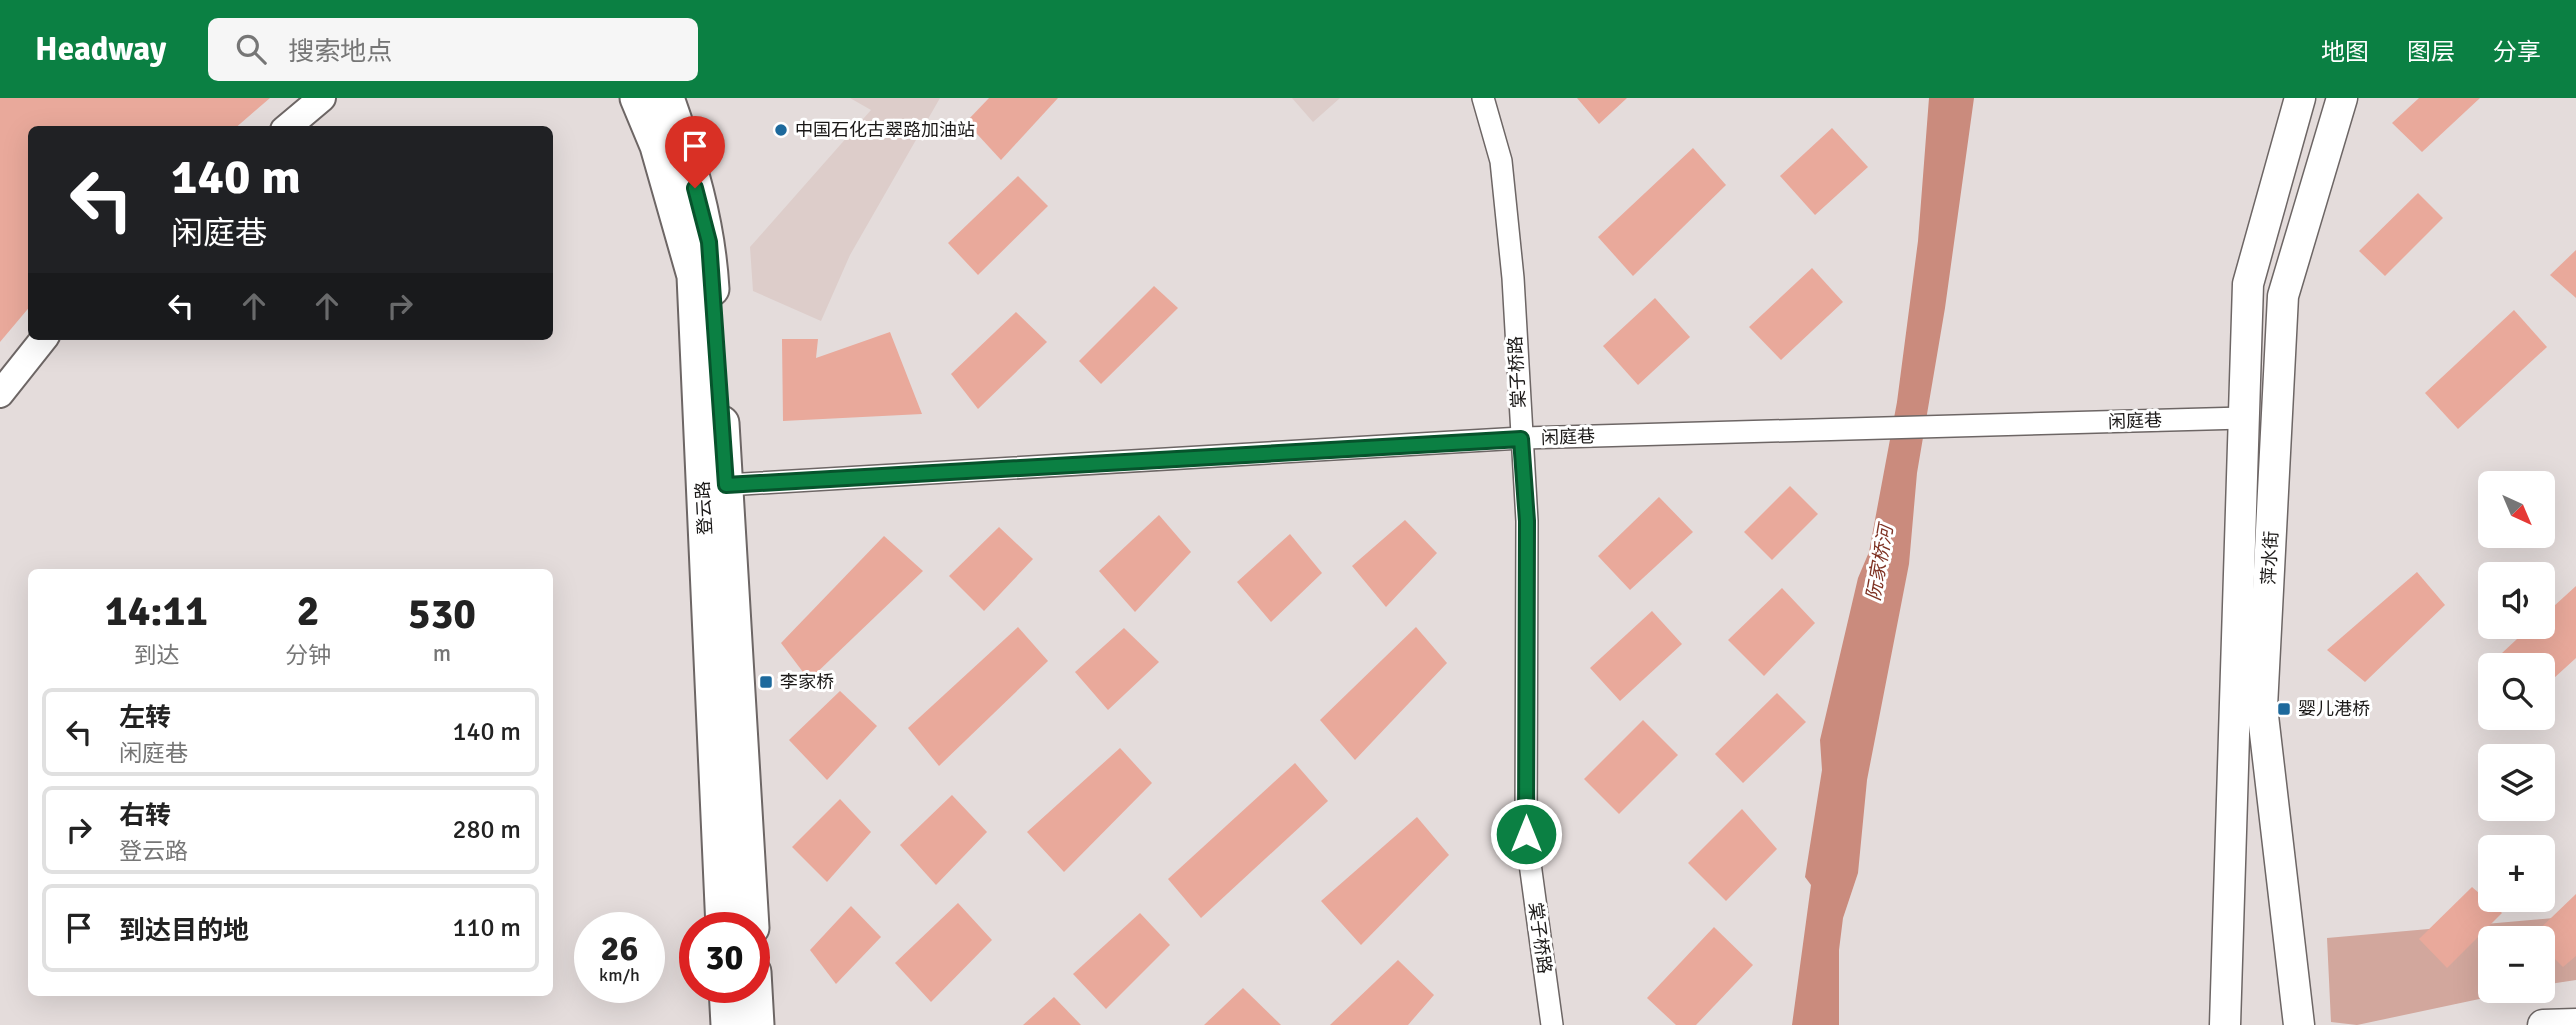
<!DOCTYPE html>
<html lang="zh">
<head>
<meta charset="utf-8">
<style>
	:root { --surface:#fff; --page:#f6f6f6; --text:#222; --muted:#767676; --line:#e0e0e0; --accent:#0b8043 }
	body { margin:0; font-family:Signika,"Noto Sans SC",sans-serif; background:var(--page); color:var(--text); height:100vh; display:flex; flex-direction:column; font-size:26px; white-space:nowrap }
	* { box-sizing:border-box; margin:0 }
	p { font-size:23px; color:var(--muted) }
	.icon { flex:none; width:38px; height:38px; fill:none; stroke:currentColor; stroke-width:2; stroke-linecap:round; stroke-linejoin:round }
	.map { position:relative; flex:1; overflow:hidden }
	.side { position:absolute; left:28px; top:471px; width:525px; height:427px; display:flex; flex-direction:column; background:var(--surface); border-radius:10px; box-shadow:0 7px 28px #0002 }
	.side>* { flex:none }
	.banner { position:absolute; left:28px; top:28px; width:525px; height:214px; border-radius:10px; box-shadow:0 7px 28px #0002; background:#202124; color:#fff; overflow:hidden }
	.needle { width:46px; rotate:136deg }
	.tools { position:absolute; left:2478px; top:373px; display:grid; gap:14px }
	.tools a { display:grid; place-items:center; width:77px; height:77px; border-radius:10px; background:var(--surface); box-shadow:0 7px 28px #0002; font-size:35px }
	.speed { position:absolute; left:574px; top:814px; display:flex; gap:14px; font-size:35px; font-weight:700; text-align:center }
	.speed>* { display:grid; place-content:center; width:91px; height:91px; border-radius:50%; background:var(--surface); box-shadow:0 7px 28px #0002; line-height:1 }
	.speed small { font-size:18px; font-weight:400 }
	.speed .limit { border:10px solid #d22; background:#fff; color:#111 }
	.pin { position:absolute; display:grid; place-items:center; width:60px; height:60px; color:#fff; margin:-72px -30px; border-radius:50% 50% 50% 0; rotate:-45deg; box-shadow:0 0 7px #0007 }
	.pin .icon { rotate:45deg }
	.me { position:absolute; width:77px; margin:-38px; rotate:0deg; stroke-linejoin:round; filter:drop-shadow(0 0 5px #0008) }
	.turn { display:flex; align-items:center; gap:24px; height:147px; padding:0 28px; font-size:32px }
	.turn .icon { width:91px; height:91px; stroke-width:2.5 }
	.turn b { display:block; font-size:49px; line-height:60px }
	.lanes { display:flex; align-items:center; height:66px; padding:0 28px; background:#0003; justify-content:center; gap:35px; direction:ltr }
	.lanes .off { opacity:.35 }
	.eta { display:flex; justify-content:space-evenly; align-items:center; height:119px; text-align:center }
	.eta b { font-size:42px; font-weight:700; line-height:49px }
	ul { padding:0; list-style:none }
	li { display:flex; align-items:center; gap:21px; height:88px; margin:0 14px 10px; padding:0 14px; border:4px solid var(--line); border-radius:10px }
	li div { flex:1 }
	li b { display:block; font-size:26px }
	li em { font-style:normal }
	header { display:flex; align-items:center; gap:42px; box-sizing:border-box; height:98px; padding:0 35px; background:var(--accent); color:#fff }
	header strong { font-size:33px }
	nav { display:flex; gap:38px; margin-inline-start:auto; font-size:24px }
	.search { width:490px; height:63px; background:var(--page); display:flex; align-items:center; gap:18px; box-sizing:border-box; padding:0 24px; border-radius:10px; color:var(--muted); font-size:26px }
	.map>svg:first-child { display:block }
	.built { fill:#ddcdca }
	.green { fill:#d2a79d }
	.water { fill:#ca8b7d }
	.building { fill:#e9a99b }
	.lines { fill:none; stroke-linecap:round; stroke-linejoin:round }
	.minor-casing { stroke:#6d6665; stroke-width:24 }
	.tertiary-casing { stroke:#6d6665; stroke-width:30 }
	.secondary-casing { stroke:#6d6665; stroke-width:33 }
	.primary-casing { stroke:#6d6665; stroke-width:37 }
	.minor { stroke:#fff; stroke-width:21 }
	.tertiary { stroke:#fff; stroke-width:26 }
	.secondary { stroke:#fff; stroke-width:30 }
	.primary { stroke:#fff; stroke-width:33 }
	.route-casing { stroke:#07532c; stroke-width:18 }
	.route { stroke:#0b8043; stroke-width:12 }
	.poi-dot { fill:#1d699c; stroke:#fff; stroke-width:2.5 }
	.labels { text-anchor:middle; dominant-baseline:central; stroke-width:6; stroke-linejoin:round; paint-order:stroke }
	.poi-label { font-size:18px; fill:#1a1817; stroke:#fff; text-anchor:start }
	.street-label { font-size:18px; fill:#1a1817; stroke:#fff }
	.water-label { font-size:19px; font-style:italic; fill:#7e3223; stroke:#fff }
</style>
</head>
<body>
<header>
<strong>Headway</strong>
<div class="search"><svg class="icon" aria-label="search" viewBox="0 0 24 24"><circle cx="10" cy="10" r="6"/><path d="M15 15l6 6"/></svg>搜索地点</div>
<nav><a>地图</a><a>图层</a><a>分享</a></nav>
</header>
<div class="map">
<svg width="2576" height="927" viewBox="0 0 2576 927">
	<rect width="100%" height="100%" fill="#e4dcdb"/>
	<!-- built -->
	<g class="built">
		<polygon points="850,0 940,0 850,157 821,223 753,193 750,149 871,12"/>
		<polygon points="1292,0 1340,0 1313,24"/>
	</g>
	<!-- green -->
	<polygon class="green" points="2576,818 2576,882 2543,887 2543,840 2490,840 2490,892 2517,893 2357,927 2331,924 2327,840"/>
	<!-- water -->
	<polygon class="water" points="1929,0 1974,0 1945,210 1917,375 1909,466 1867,682 1858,775 1843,820 1839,852 1839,927 1792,927 1811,787 1805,779 1822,672 1820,642 1858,480 1869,454 1897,304 1918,143"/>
	<!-- building -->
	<g class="building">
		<polygon points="0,0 270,0 233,32 32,32 32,206 0,244"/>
		<polygon points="989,0 1058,0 1001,62 966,24"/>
		<polygon points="1577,0 1627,0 1599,26"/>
		<polygon points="2419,0 2480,0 2422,54 2392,25"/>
		<polygon points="1832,30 1868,69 1815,117 1780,78"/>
		<polygon points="1693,50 1726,87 1633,178 1598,139"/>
		<polygon points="1018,78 1048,108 978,177 948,145"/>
		<polygon points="2418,95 2443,120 2385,178 2359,153"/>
		<polygon points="2576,152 2576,200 2550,177"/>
		<polygon points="1812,170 1843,204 1781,262 1749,229"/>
		<polygon points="1154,188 1178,210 1101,286 1079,263"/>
		<polygon points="1655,200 1690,239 1638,287 1603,248"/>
		<polygon points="2514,212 2547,249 2458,331 2425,295"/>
		<polygon points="1016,214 1047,244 978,311 951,276"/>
		<polygon points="890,234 922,316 783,323 782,241 818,241 816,260"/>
		<polygon points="1790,388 1818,416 1772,462 1744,434"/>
		<polygon points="1659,399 1693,434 1630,492 1598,458"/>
		<polygon points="1159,417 1191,454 1135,514 1099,473"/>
		<polygon points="1405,422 1437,455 1386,509 1352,468"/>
		<polygon points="999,429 1033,461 984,513 949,478"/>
		<polygon points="1290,436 1322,475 1271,524 1237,484"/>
		<polygon points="884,438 923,473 809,582 781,545"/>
		<polygon points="2417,474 2445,507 2365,584 2327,552"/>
		<polygon points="2576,488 2576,560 2543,590 2543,567 2515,567 2502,555 2531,528 2543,528 2543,518"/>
		<polygon points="1782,490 1815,525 1764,578 1728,542"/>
		<polygon points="1652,513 1682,546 1620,603 1590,570"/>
		<polygon points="1018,529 1048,563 939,668 908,630"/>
		<polygon points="1416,529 1447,565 1355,662 1320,622"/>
		<polygon points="1124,530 1159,564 1108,612 1075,574"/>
		<polygon points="840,593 877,628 827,682 789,642"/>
		<polygon points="1777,595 1806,624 1743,685 1715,656"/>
		<polygon points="1643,622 1678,657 1619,716 1584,681"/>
		<polygon points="1120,650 1152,685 1064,774 1027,734"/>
		<polygon points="1295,665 1328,703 1201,820 1168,781"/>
		<polygon points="952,697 987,734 936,787 900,747"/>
		<polygon points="840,701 871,734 827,784 792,749"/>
		<polygon points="1742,711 1777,751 1726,803 1688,765"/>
		<polygon points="1417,719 1449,757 1361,847 1321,803"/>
		<polygon points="2472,789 2502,815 2447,870 2419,841"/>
		<polygon points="2576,796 2576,858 2563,869 2543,849 2543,840 2530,840"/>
		<polygon points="958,805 992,842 931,904 895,865"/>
		<polygon points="851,808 881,839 836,886 810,852"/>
		<polygon points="1140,815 1170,847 1106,911 1073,876"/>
		<polygon points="1714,829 1753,867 1696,927 1676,927 1647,900"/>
		<polygon points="1398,862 1434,897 1408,927 1330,927"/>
		<polygon points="1243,890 1281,927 1204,927"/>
		<polygon points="1054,899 1081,927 1023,927"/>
	</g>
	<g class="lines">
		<defs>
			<g id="minor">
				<polyline points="1483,0 1501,63 1513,180 1527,423 1526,736 1552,927"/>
				<polyline points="726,387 1521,340 2243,320"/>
			</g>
			<g id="tertiary">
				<polyline points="284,32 322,0"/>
				<polyline points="0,296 46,238"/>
			</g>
			<g id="secondary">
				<polyline points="2225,927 2248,186 2300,0"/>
				<polyline points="2299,927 2262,609 2283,198 2342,0"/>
				<polyline points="2543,927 2576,926"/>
			</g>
			<g id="primary">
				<polyline points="637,0 657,48 694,178 723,830"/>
				<path d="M 667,0 C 690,65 708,123 712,191"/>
				<polyline points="722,325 752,830"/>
				<polyline points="754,874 757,927"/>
				<polyline points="726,889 728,927"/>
			</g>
		</defs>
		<!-- minor casing -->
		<use href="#minor" class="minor-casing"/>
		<!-- tertiary casing -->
		<use href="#tertiary" class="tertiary-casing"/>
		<!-- secondary casing -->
		<use href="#secondary" class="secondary-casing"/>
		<!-- primary casing -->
		<use href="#primary" class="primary-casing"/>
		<!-- minor -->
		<use href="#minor" class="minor"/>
		<!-- tertiary -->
		<use href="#tertiary" class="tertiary"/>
		<!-- secondary -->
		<use href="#secondary" class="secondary"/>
		<!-- primary -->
		<use href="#primary" class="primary"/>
	</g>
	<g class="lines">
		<defs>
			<polyline id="route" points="695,90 709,144 726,387 1521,341 1527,423 1526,736"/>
		</defs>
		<!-- route casing -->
		<use href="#route" class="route-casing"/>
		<!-- route -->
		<use href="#route" class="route"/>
	</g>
	<!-- markers -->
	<g class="poi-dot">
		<circle cx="781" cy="32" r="7"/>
		<rect x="759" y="577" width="14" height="14" rx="3.5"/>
		<rect x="2277" y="604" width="14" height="14" rx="3.5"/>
	</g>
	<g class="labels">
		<!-- poi labels -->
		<g class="poi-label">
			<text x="795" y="32">中国石化古翠路加油站</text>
			<text x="780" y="584">李家桥</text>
			<text x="2298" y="611">婴儿港桥</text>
		</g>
		<!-- street labels -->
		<g class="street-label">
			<text transform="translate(1517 274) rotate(-93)">棠子桥路</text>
			<text transform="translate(2135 323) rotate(-2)">闲庭巷</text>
			<text transform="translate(1568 339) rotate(-2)">闲庭巷</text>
			<text transform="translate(704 410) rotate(-93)">登云路</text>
			<text transform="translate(2270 460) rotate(-87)">萍水街</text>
			<text transform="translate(1540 840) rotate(82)">棠子桥路</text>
		</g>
		<!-- water labels -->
		<g class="water-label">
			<text transform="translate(1880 465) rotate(-80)">阮家桥河</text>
		</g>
	</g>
</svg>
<div class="tools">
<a><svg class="needle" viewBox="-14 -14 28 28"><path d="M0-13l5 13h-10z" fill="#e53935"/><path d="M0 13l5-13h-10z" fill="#767676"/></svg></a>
<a><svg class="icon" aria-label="sound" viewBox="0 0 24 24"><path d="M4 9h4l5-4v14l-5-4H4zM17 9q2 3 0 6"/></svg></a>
<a><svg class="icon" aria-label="search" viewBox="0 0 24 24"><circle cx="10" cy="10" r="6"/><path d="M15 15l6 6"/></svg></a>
<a><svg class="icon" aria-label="layers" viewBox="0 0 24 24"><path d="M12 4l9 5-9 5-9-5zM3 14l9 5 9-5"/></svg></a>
<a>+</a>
<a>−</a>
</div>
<div class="speed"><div>26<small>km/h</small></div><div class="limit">30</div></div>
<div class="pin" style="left:695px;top:90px;background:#d93025"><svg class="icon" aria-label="arrive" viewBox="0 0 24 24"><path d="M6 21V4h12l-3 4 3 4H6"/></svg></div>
<svg class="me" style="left:1526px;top:736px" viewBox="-20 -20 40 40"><circle r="17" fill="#0b8043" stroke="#fff" stroke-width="3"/><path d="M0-11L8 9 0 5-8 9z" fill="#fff"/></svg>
<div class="banner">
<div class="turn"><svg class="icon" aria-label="left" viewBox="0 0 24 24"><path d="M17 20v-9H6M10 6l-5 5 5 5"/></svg><div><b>140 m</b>闲庭巷</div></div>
<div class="lanes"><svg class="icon" aria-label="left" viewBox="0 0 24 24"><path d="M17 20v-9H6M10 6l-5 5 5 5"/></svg><svg class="icon off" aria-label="ahead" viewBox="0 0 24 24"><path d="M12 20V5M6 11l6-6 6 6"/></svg><svg class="icon off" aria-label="ahead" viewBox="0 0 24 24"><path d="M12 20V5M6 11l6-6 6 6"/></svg><svg class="icon off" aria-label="right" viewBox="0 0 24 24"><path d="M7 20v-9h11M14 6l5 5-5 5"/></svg></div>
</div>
<section class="side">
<div class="eta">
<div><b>14:11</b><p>到达</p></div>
<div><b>2</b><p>分钟</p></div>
<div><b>530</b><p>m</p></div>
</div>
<ul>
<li><svg class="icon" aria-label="left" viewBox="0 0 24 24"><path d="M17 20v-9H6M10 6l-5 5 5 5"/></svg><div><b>左转</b><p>闲庭巷</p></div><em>140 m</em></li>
<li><svg class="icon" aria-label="right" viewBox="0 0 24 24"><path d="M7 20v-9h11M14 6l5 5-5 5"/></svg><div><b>右转</b><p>登云路</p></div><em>280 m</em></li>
<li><svg class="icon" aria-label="arrive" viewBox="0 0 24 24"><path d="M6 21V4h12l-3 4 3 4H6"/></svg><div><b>到达目的地</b></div><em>110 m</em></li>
</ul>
</section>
</div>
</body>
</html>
